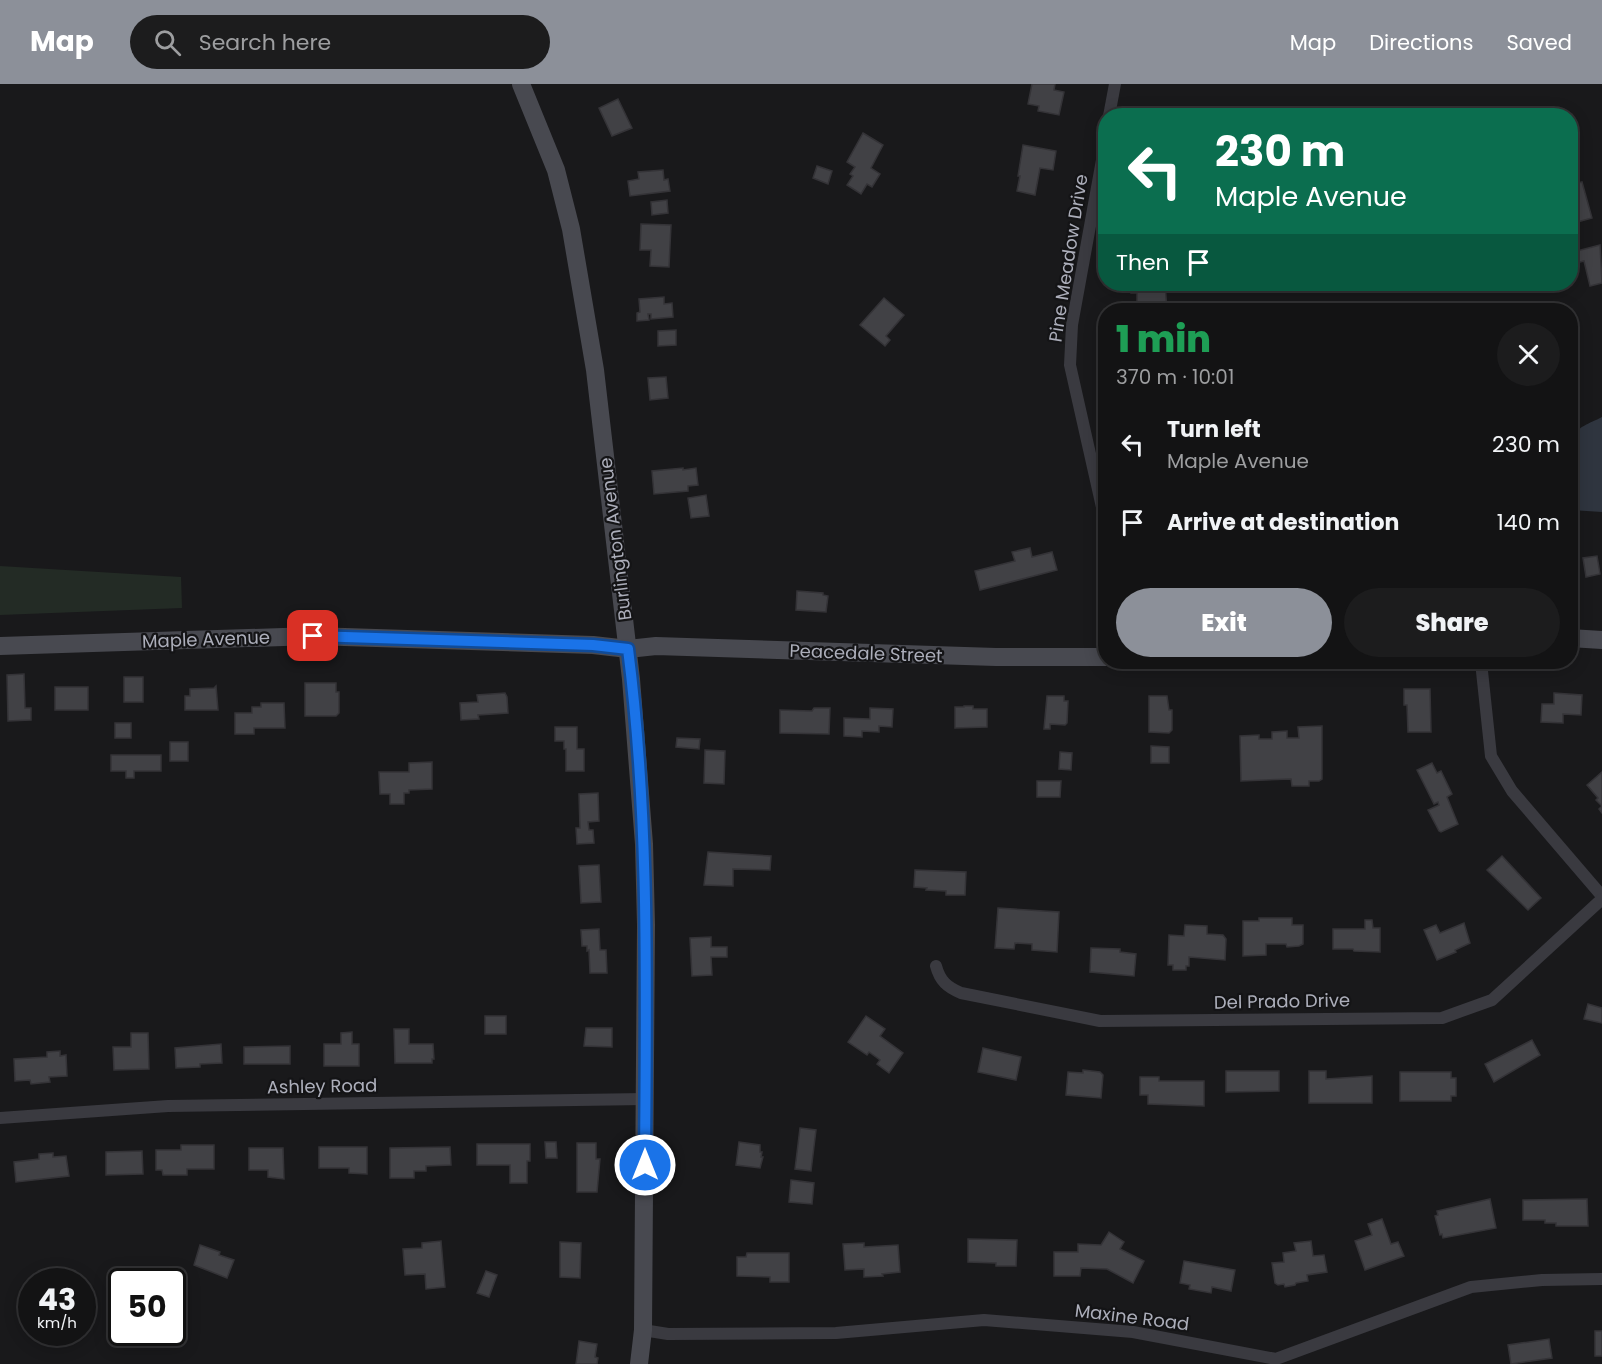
<!DOCTYPE html>
<html lang="en">
<head>
<meta charset="utf-8">
<style>
	:root { --surface:#131314; --page:#1c1c1d; --text:#f1f3f6; --muted:#9d9ea0; --line:#323234; --accent:#8c9099 }
	body { margin:0; font-family:Poppins,sans-serif; background:var(--page); color:var(--text); height:100vh; display:flex; flex-direction:column; font-size:22px; white-space:nowrap }
	* { box-sizing:border-box; margin:0 }
	p { font-size:20px; color:var(--muted) }
	.icon { flex:none; width:33px; height:33px; fill:none; stroke:currentColor; stroke-width:2; stroke-linecap:round; stroke-linejoin:round }
	.map { position:relative; flex:1; overflow:hidden }
	.sheet { position:absolute; left:1098px; top:219px; width:480px; height:366px; display:flex; flex-direction:column; background:var(--surface); border-radius:24px; box-shadow:0 3px 15px #0003,0 0 0 2px var(--line) }
	.sheet>* { flex:none }
	.top-card { position:absolute; left:1098px; top:24px; width:480px; height:183px; border-radius:24px; box-shadow:0 3px 15px #0003,0 0 0 2px var(--line); background:#0b6e4f; color:#fff; overflow:hidden }
	.speed { position:absolute; left:18px; top:1184px; display:flex; gap:12px; font-size:30px; font-weight:700; text-align:center }
	.speed>* { display:grid; place-content:center; width:78px; height:78px; border-radius:50%; background:var(--surface); box-shadow:0 3px 15px #0003,0 0 0 2px var(--line); line-height:1 }
	.speed small { font-size:15px; font-weight:400 }
	.speed .limit { border:3px solid #111; border-radius:9px; background:#fff; color:#111 }
	.pin { position:absolute; display:grid; place-items:center; width:51px; height:51px; color:#fff; margin:-26px; border-radius:12px; box-shadow:0 3px 9px #0006 }
	.me { position:absolute; width:66px; margin:-33px; rotate:0deg; stroke-linejoin:round; filter:drop-shadow(0 0 4px #0008) }
	.turn { display:flex; align-items:center; gap:21px; height:126px; padding:0 18px; font-size:27px }
	.turn .icon { width:78px; height:78px; stroke-width:2.5 }
	.turn b { display:block; font-size:42px; line-height:51px }
	.then { display:flex; align-items:center; height:57px; padding:0 18px; background:#0003; gap:12px; font-size:22px }
	.round { display:grid; place-items:center; flex:none; width:63px; height:63px; border-radius:32px; background:var(--page) }
	.summary { display:flex; align-items:center; justify-content:space-between; height:102px; padding:0 18px }
	h1 { font-size:36px; font-weight:800; line-height:45px; color:#1e9e55 }
	.button { display:flex; gap:12px; margin-top:auto; padding:12px 18px }
	.button a { flex:1; height:69px; border-radius:36px; background:var(--accent); color:#fff; font-size:24px; font-weight:800; line-height:69px; text-align:center }
	.button a+a { background:var(--page); color:var(--text) }
	ul { padding:0; list-style:none }
	li { display:flex; align-items:center; gap:18px; height:78px; padding:0 18px }
	li div { flex:1 }
	li b { display:block; font-size:22px }
	li em { font-style:normal }
	header { display:flex; align-items:center; gap:36px; box-sizing:border-box; height:84px; padding:0 30px; background:var(--accent); color:#fff }
	header strong { font-size:28px }
	nav { display:flex; gap:33px; margin-inline-start:auto; font-size:21px }
	.search { width:420px; height:54px; background:var(--page); display:flex; align-items:center; gap:15px; box-sizing:border-box; padding:0 21px; border-radius:33px; color:var(--muted); font-size:22px }
	.map>svg:first-child { display:block }
	.green { fill:#232b25 }
	.water { fill:#2f353f }
	.building { fill:#414145; stroke:#343337; stroke-width:1.5 }
	.lines { fill:none; stroke-linecap:round; stroke-linejoin:round }
	.street { stroke:#3a3a40; stroke-width:12 }
	.secondary { stroke:#484950; stroke-width:18 }
	.route-casing { stroke:#114b97; stroke-width:15 }
	.route { stroke:#1a73e8; stroke-width:10 }
	.labels { text-anchor:middle; dominant-baseline:central; stroke-width:4.5; stroke-linejoin:round; paint-order:stroke }
	.street-label { font-size:18px; fill:#acaeba; stroke:#141416 }
</style>
</head>
<body>
<header>
<strong>Map</strong>
<div class="search"><svg class="icon" aria-label="search" viewBox="0 0 24 24"><circle cx="10" cy="10" r="6"/><path d="M15 15l6 6"/></svg>Search here</div>
<nav><a>Map</a><a>Directions</a><a>Saved</a></nav>
</header>
<div class="map">
<svg width="1602" height="1280" viewBox="0 0 1602 1280">
	<rect width="100%" height="100%" fill="#19191b"/>
	<!-- green -->
	<polygon class="green" points="0,482 181,493 182,524 0,531"/>
	<!-- water -->
	<path class="water" d="M 1602,333 L 1602,428 L 1571,426 L 1571,356 C 1577,342 1589,340 1602,333 Z"/>
	<!-- building -->
	<g class="building">
		<polygon points="1032,0 1055,0 1054,6 1064,8 1059,31 1038,27 1039,22 1028,20"/>
		<polygon points="618,15 632,44 612,52 599,24"/>
		<polygon points="863,49 883,61 871,84 880,90 872,103 867,100 861,110 847,101 853,92 850,90 855,83 847,78"/>
		<polygon points="1023,61 1056,67 1053,86 1040,84 1035,111 1017,107 1020,92 1018,92"/>
		<polygon points="817,82 832,87 828,100 813,94"/>
		<polygon points="663,86 664,96 668,95 670,107 630,112 628,97 639,95 638,88"/>
		<polygon points="1582,98 1592,134 1570,140 1570,101"/>
		<polygon points="667,116 668,129 652,131 651,118"/>
		<polygon points="641,140 671,141 669,183 650,182 651,166 640,166"/>
		<polygon points="1600,161 1602,199 1590,202 1584,177 1576,179 1573,168"/>
		<polygon points="1131,200 1165,200 1167,226 1132,226 1132,218 1137,218 1137,209 1131,209"/>
		<polygon points="664,213 664,220 672,219 673,233 651,235 651,230 648,230 649,236 637,237 637,229 640,228 639,215"/>
		<polygon points="884,214 904,231 886,252 890,256 885,262 860,241"/>
		<polygon points="676,246 676,261 658,262 658,247"/>
		<polygon points="666,293 668,314 650,316 648,294"/>
		<polygon points="683,384 683,386 696,384 698,401 688,402 688,407 654,410 652,387"/>
		<polygon points="706,411 709,432 691,434 688,414"/>
		<polygon points="1030,464 1032,473 1052,468 1057,486 980,506 975,487 1015,477 1012,468"/>
		<polygon points="1597,472 1600,490 1586,493 1583,474"/>
		<polygon points="797,507 823,509 823,511 828,512 826,528 796,526"/>
		<polygon points="24,590 25,624 31,624 31,636 8,637 7,591"/>
		<rect x="124" y="593" width="19" height="25"/>
		<polygon points="305,599 336,599 336,608 339,608 339,629 336,632 305,632"/>
		<polygon points="216,602 218,626 185,626 185,612 190,612 190,605 214,604"/>
		<rect x="55" y="603" width="33" height="23"/>
		<polygon points="1404,605 1430,605 1431,648 1408,648 1407,621 1404,621"/>
		<polygon points="505,609 507,613 508,629 478,631 479,635 461,636 460,619 478,618 477,611"/>
		<polygon points="1554,609 1582,611 1581,631 1563,630 1563,639 1541,638 1542,620 1554,620"/>
		<polygon points="1047,612 1064,612 1064,617 1068,617 1067,639 1065,641 1050,640 1050,645 1044,645"/>
		<polygon points="1149,612 1167,612 1169,626 1172,626 1172,646 1169,649 1149,648"/>
		<polygon points="261,619 284,619 285,644 254,644 254,650 235,650 235,629 252,629 252,623 261,623"/>
		<polygon points="964,622 973,622 973,625 987,625 987,643 955,644 955,623 964,623"/>
		<polygon points="814,624 830,624 829,650 780,649 780,626 812,627"/>
		<polygon points="870,624 893,625 892,643 879,642 879,648 862,647 862,653 844,652 844,634 870,635"/>
		<rect x="115" y="639" width="16" height="15"/>
		<polygon points="1322,642 1322,695 1319,697 1309,697 1309,702 1292,702 1291,695 1241,697 1240,652 1259,651 1259,655 1272,655 1272,648 1287,647 1287,654 1299,654 1298,643"/>
		<polygon points="555,643 577,643 577,665 584,665 584,687 566,687 566,665 564,665 564,657 555,657"/>
		<polygon points="677,654 700,655 699,665 676,663"/>
		<rect x="170" y="658" width="18" height="19"/>
		<polygon points="1151,662 1169,663 1169,679 1151,679"/>
		<polygon points="705,666 725,667 724,700 704,699"/>
		<polygon points="1060,668 1072,669 1071,686 1059,685"/>
		<polygon points="111,671 161,671 161,687 134,687 134,694 126,694 126,687 111,687"/>
		<polygon points="432,678 432,705 409,706 409,709 404,709 404,720 390,720 390,710 380,710 379,688 409,688 409,679"/>
		<polygon points="1432,679 1437,689 1441,687 1452,710 1447,713 1458,740 1441,748 1439,747 1428,726 1439,721 1438,718 1434,720 1417,686"/>
		<polygon points="1602,688 1602,729 1599,725 1602,722 1596,716 1598,714 1587,701"/>
		<polygon points="1037,697 1061,697 1060,713 1037,713"/>
		<polygon points="598,709 599,737 588,738 589,746 593,746 594,759 577,760 576,744 580,744 579,710"/>
		<polygon points="708,768 771,772 770,786 733,785 733,802 704,801"/>
		<polygon points="1502,772 1541,814 1528,826 1487,786"/>
		<polygon points="599,781 601,818 581,819 579,782"/>
		<polygon points="915,786 966,788 965,811 946,811 946,807 926,806 927,804 914,803"/>
		<polygon points="998,824 1059,828 1057,868 1032,866 1032,860 1015,859 1014,865 995,864"/>
		<polygon points="1259,834 1292,834 1292,841 1303,841 1303,860 1299,862 1287,863 1286,860 1266,860 1266,871 1243,872 1243,837 1259,837"/>
		<polygon points="1365,836 1372,836 1373,844 1380,844 1380,868 1354,867 1353,865 1333,865 1333,845 1365,845"/>
		<polygon points="1464,839 1470,859 1455,866 1456,868 1437,876 1424,846 1436,841 1440,849"/>
		<polygon points="1185,841 1207,842 1207,850 1223,851 1226,855 1225,876 1189,873 1189,882 1186,882 1186,886 1173,886 1173,881 1168,881 1169,851 1184,852"/>
		<polygon points="599,845 600,866 606,866 607,889 590,889 589,866 587,867 587,862 582,862 581,846"/>
		<polygon points="711,853 711,863 727,863 727,873 711,873 712,891 692,892 690,854"/>
		<polygon points="1091,864 1120,865 1120,868 1136,870 1134,892 1090,888"/>
		<polygon points="1588,920 1602,924 1602,939 1584,935"/>
		<rect x="485" y="932" width="21" height="18"/>
		<polygon points="866,932 885,945 880,952 903,969 889,989 877,980 880,976 869,968 867,971 848,958"/>
		<polygon points="586,944 612,944 612,963 584,962"/>
		<polygon points="394,945 409,945 409,960 433,960 434,975 432,975 432,979 395,979"/>
		<polygon points="352,948 352,960 359,960 359,982 324,982 324,960 341,960 341,949"/>
		<polygon points="131,949 148,949 149,985 114,986 113,963 131,963"/>
		<polygon points="1532,956 1540,971 1494,998 1485,980"/>
		<polygon points="221,960 222,979 200,980 200,983 176,984 175,964"/>
		<polygon points="290,962 290,980 244,980 244,963"/>
		<polygon points="983,964 1021,973 1016,996 978,988"/>
		<polygon points="60,967 60,972 66,971 67,992 49,993 50,998 31,1000 30,996 15,997 14,975 47,973 47,968"/>
		<polygon points="1083,986 1100,988 1103,991 1101,1014 1066,1011 1068,988 1083,989"/>
		<polygon points="1226,987 1279,987 1279,1007 1226,1008"/>
		<polygon points="1309,987 1326,987 1326,995 1372,992 1372,1019 1309,1019"/>
		<polygon points="1400,988 1451,988 1451,994 1456,994 1456,1012 1451,1012 1451,1017 1400,1017"/>
		<polygon points="1140,993 1159,993 1159,997 1204,997 1204,1022 1148,1020 1148,1011 1140,1011"/>
		<polygon points="800,1044 816,1046 811,1087 795,1085"/>
		<polygon points="545,1058 556,1058 557,1074 546,1074"/>
		<polygon points="739,1058 760,1061 760,1068 762,1068 761,1073 763,1073 760,1084 736,1081"/>
		<polygon points="577,1059 596,1059 596,1075 600,1075 597,1108 577,1108"/>
		<polygon points="477,1060 530,1060 530,1077 527,1077 527,1099 510,1099 510,1081 477,1081"/>
		<polygon points="181,1061 214,1061 214,1085 187,1085 187,1091 163,1091 162,1086 156,1086 156,1066 181,1066"/>
		<polygon points="319,1063 367,1063 367,1090 349,1089 349,1084 319,1084"/>
		<polygon points="450,1063 451,1081 426,1082 426,1087 414,1087 414,1094 390,1094 390,1064"/>
		<polygon points="249,1064 283,1064 284,1095 268,1093 268,1086 249,1086"/>
		<polygon points="142,1067 143,1090 106,1091 106,1068"/>
		<polygon points="53,1069 53,1073 66,1072 69,1092 16,1098 14,1078 39,1075 39,1070"/>
		<polygon points="791,1096 814,1099 812,1120 789,1118"/>
		<polygon points="1490,1115 1496,1144 1443,1154 1442,1150 1440,1151 1435,1132 1438,1131 1437,1127"/>
		<polygon points="1587,1115 1588,1142 1556,1142 1556,1139 1545,1139 1545,1136 1523,1136 1523,1116"/>
		<polygon points="1382,1135 1391,1160 1398,1158 1404,1172 1365,1186 1355,1157 1372,1151 1368,1140"/>
		<polygon points="1109,1148 1124,1158 1120,1165 1144,1177 1133,1199 1107,1185 1081,1184 1080,1192 1054,1192 1054,1168 1078,1168 1078,1160 1101,1161"/>
		<polygon points="968,1155 1017,1156 1016,1182 996,1182 996,1179 968,1178"/>
		<polygon points="441,1157 445,1203 426,1205 425,1190 405,1191 403,1165 422,1164 422,1159"/>
		<polygon points="1311,1157 1313,1172 1324,1171 1327,1188 1307,1191 1308,1197 1296,1199 1295,1201 1285,1203 1284,1200 1278,1201 1275,1199 1272,1179 1284,1178 1283,1169 1296,1167 1294,1159"/>
		<polygon points="560,1158 581,1159 580,1194 560,1193"/>
		<polygon points="864,1159 864,1163 898,1161 900,1188 882,1190 883,1192 864,1193 864,1185 845,1186 843,1160"/>
		<polygon points="200,1161 220,1168 219,1171 234,1176 227,1194 194,1181"/>
		<polygon points="747,1169 789,1169 789,1198 770,1198 770,1193 737,1192 737,1173 746,1173"/>
		<polygon points="1184,1177 1235,1186 1231,1207 1212,1203 1211,1209 1189,1205 1190,1201 1180,1199"/>
		<polygon points="486,1187 497,1191 489,1213 477,1209"/>
		<rect x="1595" y="1247" width="7" height="25"/>
		<polygon points="1549,1255 1552,1274 1511,1280 1508,1261"/>
		<polygon points="579,1257 597,1260 595,1273 598,1274 597,1280 576,1280"/>
	</g>
	<g class="lines">
		<!-- street -->
		<g class="street">
			<polyline points="1109,32 1115,0"/>
			<polyline points="1106,54 1072,241 1070,281 1106,441"/>
			<polyline points="1481,578 1491,672 1512,707 1602,812"/>
			<path d="M 936,882 C 940,897 947,903 961,909 L 1100,937 L 1442,934 L 1492,916 L 1602,815"/>
			<polyline points="0,1034 168,1022 645,1015"/>
			<polyline points="643,1246 668,1250 836,1249 984,1236 1133,1248 1276,1275 1471,1203 1542,1196 1602,1195"/>
		</g>
		<!-- secondary -->
		<g class="secondary">
			<polyline points="521,0 556,86 571,145 595,286 631,595 644,760 646,841 643,1246 639,1280"/>
			<polyline points="1570,554 1602,556"/>
			<polyline points="0,562 313,552 593,561 628,565 656,562 996,573 1106,573"/>
		</g>
	</g>
	<g class="lines">
		<defs>
			<path id="route" d="M 313,552 L 593,561 L 628,565 C 650,736 646,909 645,1081"/>
		</defs>
		<!-- route casing -->
		<use href="#route" class="route-casing"/>
		<!-- route -->
		<use href="#route" class="route"/>
	</g>
	<g class="labels">
		<!-- street labels -->
		<g class="street-label">
			<text transform="translate(1068 174) rotate(-81)">Pine Meadow Drive</text>
			<text transform="translate(615 455) rotate(-97)">Burlington Avenue</text>
			<text transform="translate(206 555) rotate(-2)">Maple Avenue</text>
			<text transform="translate(866 569) rotate(2)">Peacedale Street</text>
			<text transform="translate(1282 917) rotate(-1)">Del Prado Drive</text>
			<text transform="translate(322 1002) rotate(-1)">Ashley Road</text>
			<text transform="translate(1132 1233) rotate(7)">Maxine Road</text>
		</g>
	</g>
</svg>
<div class="speed"><div>43<small>km/h</small></div><div class="limit">50</div></div>
<div class="pin" style="left:313px;top:552px;background:#d93025"><svg class="icon" aria-label="arrive" viewBox="0 0 24 24"><path d="M6 21V4h12l-3 4 3 4H6"/></svg></div>
<svg class="me" style="left:645px;top:1081px" viewBox="-20 -20 40 40"><circle r="17" fill="#1a73e8" stroke="#fff" stroke-width="3"/><path d="M0-11L8 9 0 5-8 9z" fill="#fff"/></svg>
<div class="top-card">
<div class="turn"><svg class="icon" aria-label="left" viewBox="0 0 24 24"><path d="M17 20v-9H6M10 6l-5 5 5 5"/></svg><div><b>230 m</b>Maple Avenue</div></div>
<div class="then">Then<svg class="icon" aria-label="arrive" viewBox="0 0 24 24"><path d="M6 21V4h12l-3 4 3 4H6"/></svg></div>
</div>
<section class="sheet">
<div class="summary"><div><h1>1 min</h1><p>370 m · 10:01</p></div><a class="round"><svg class="icon" aria-label="close" viewBox="0 0 24 24"><path d="M6 6l12 12M18 6L6 18"/></svg></a></div>
<ul>
<li><svg class="icon" aria-label="left" viewBox="0 0 24 24"><path d="M17 20v-9H6M10 6l-5 5 5 5"/></svg><div><b>Turn left</b><p>Maple Avenue</p></div><em>230 m</em></li>
<li><svg class="icon" aria-label="arrive" viewBox="0 0 24 24"><path d="M6 21V4h12l-3 4 3 4H6"/></svg><div><b>Arrive at destination</b></div><em>140 m</em></li>
</ul>
<div class="button"><a>Exit</a><a>Share</a></div>
</section>
</div>
</body>
</html>
